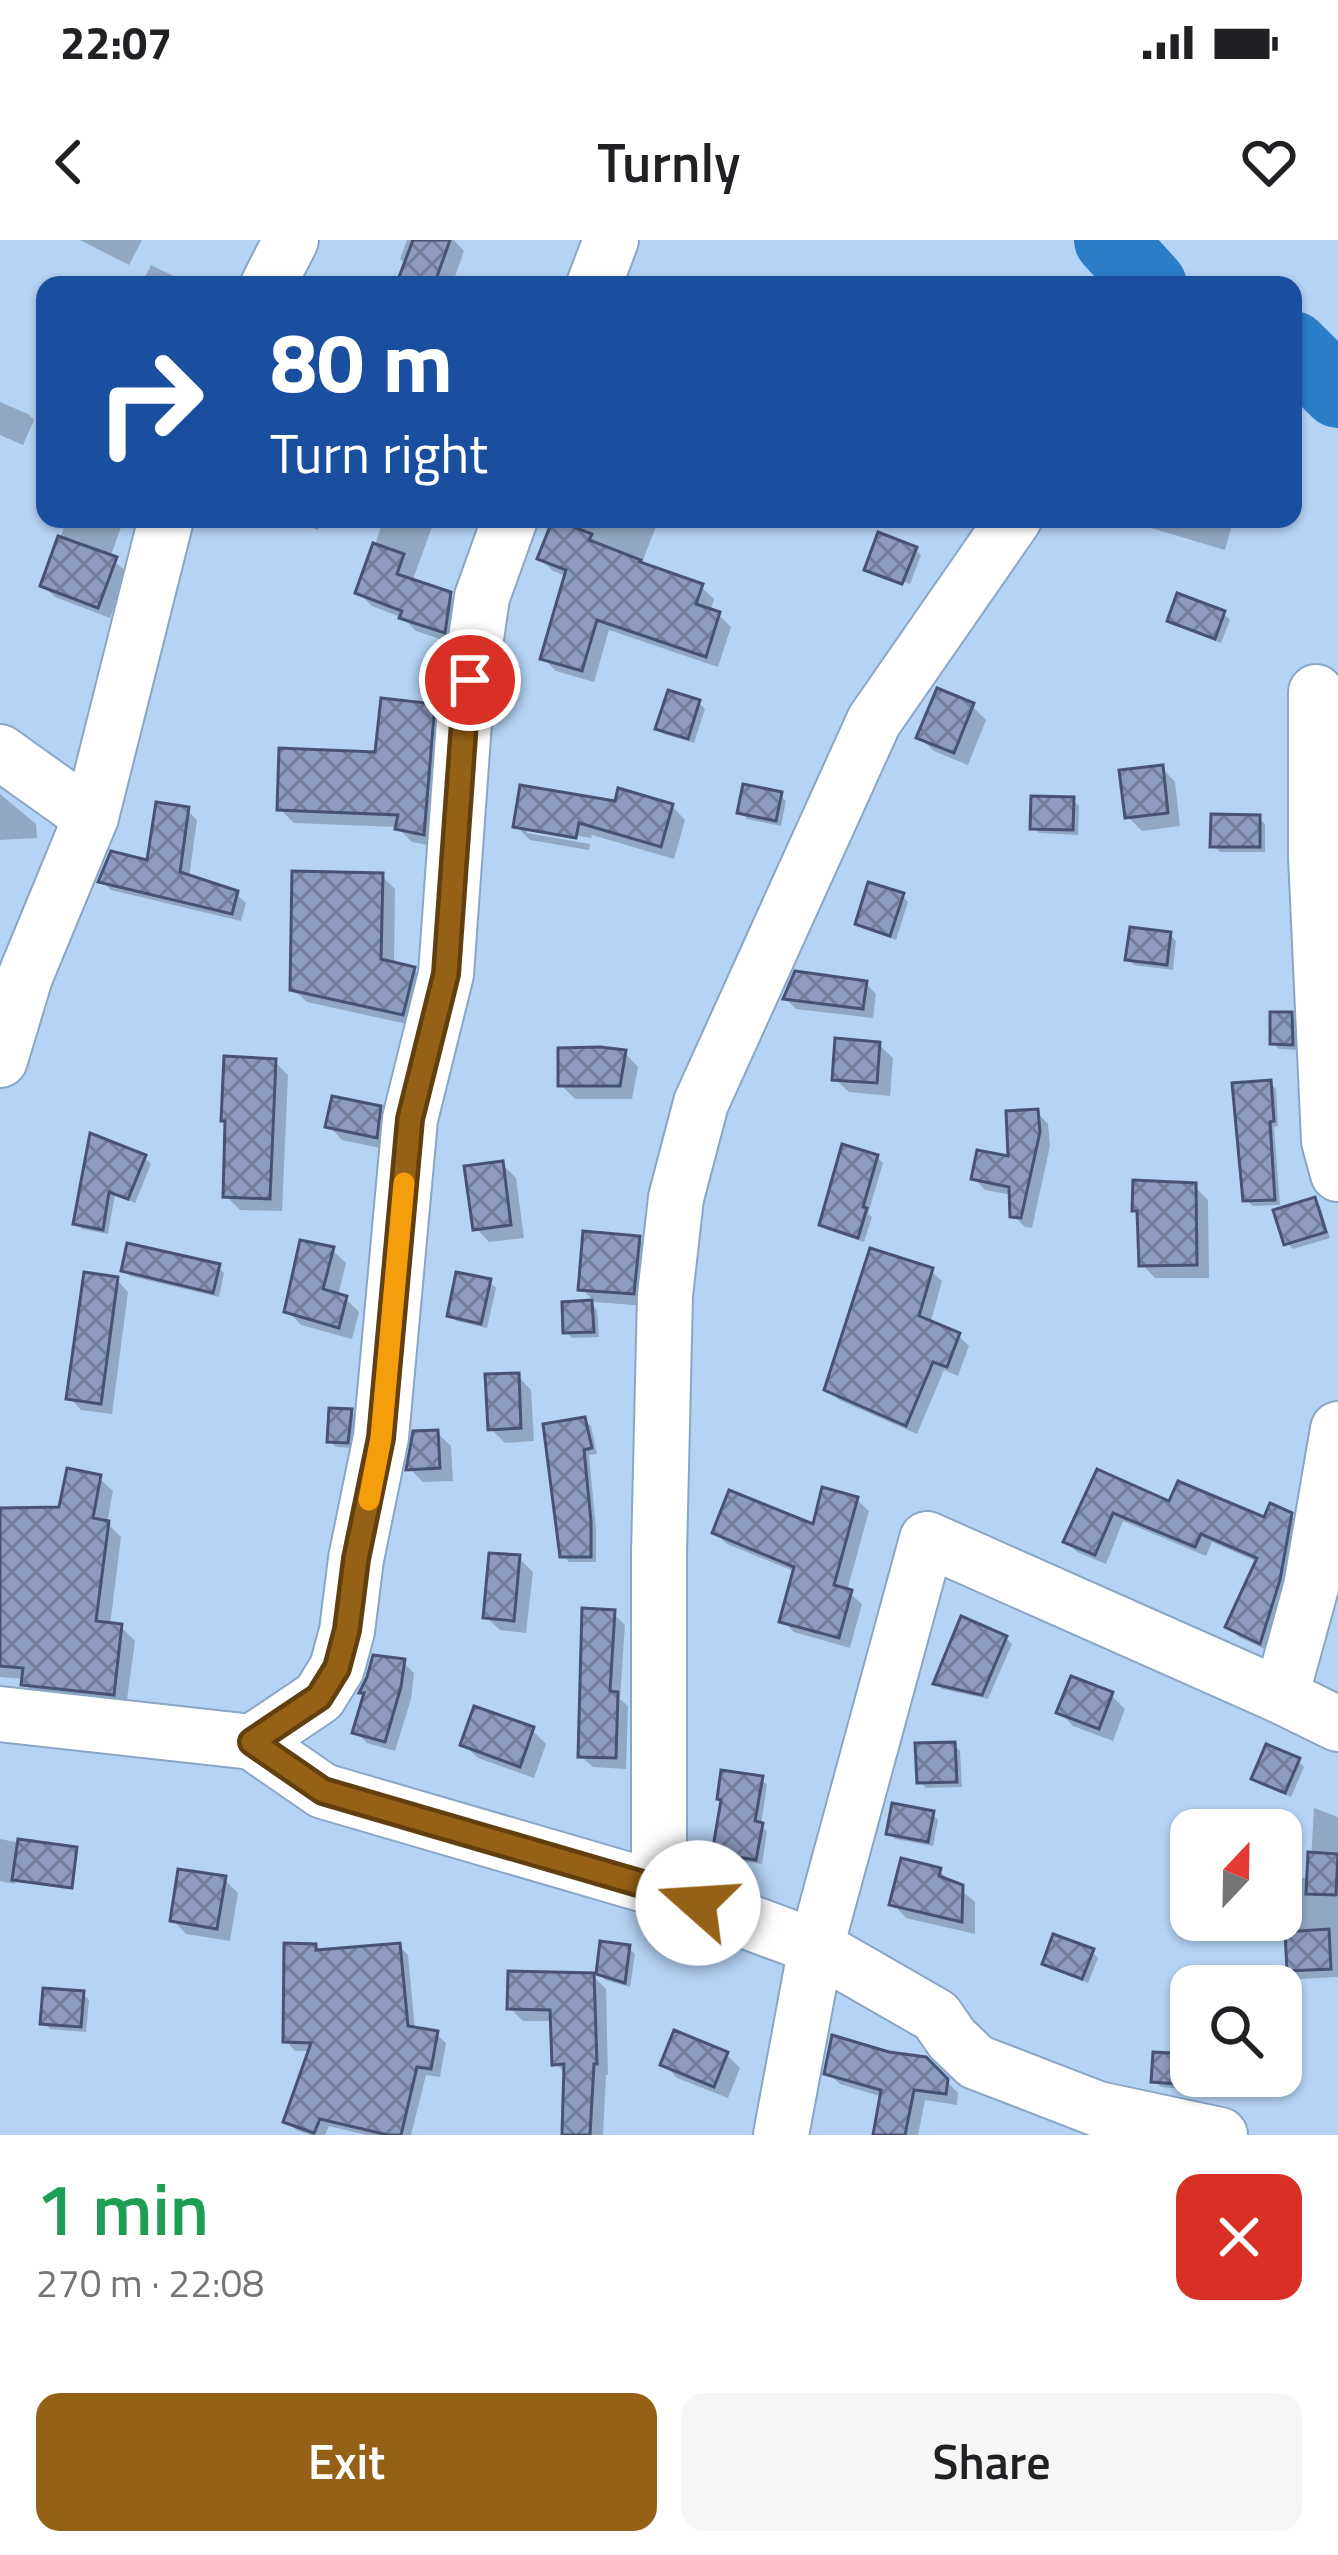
<!DOCTYPE html>
<html lang="en">
<head>
<meta charset="utf-8">
<style>
	:root { --surface:#fff; --page:#f6f6f6; --text:#202124; --muted:#757577; --accent:#956116 }
	body { margin:0; font-family:"Titillium Web",sans-serif; background:var(--page); color:var(--text); height:100vh; display:flex; flex-direction:column; font-size:45px; white-space:nowrap }
	* { box-sizing:border-box; margin:0 }
	p { font-size:39px; color:var(--muted) }
	.icon { flex:none; width:66px; height:66px; fill:none; stroke:currentColor; stroke-width:2; stroke-linecap:round; stroke-linejoin:round }
	.map { position:relative; height:1895px; overflow:hidden }
	.side { display:flex; flex-direction:column; background:var(--surface); flex:1 }
	.side>* { flex:none }
	.top-card { position:absolute; left:36px; top:36px; width:1266px; height:252px; border-radius:24px; box-shadow:0 3px 9px #0004; background:#1a4fa0; color:#fff; overflow:hidden }
	.needle { width:78px; rotate:22deg }
	.fabs { position:absolute; left:1170px; top:1569px; display:grid; gap:24px }
	.fabs a { display:grid; place-items:center; width:132px; height:132px; border-radius:24px; background:var(--surface); box-shadow:0 3px 9px #0004; font-size:60px }
	.pin { position:absolute; display:grid; place-items:center; width:102px; height:102px; color:#fff; margin:-51px; border:6px solid #fff; border-radius:50%; box-shadow:0 3px 12px #0007 }
	.me { position:absolute; width:132px; margin:-66px; rotate:289deg; stroke-linejoin:round; filter:drop-shadow(0 0 9px #0008) }
	.turn { display:flex; align-items:center; gap:42px; height:252px; padding:0 36px; font-size:54px }
	.turn .icon { width:156px; height:156px; stroke-width:2.5 }
	.turn b { display:block; font-size:84px; line-height:102px }
	.round { display:grid; place-items:center; flex:none; width:126px; height:126px; border-radius:24px; background:var(--page) }
	.head { display:flex; align-items:center; justify-content:space-between; height:204px; padding:0 36px }
	h1 { font-size:72px; font-weight:600; line-height:90px; color:#1e9e55 }
	.cta { display:flex; gap:24px; margin-top:auto; padding:24px 36px }
	.cta a { flex:1; height:138px; border-radius:24px; background:var(--accent); color:#fff; font-size:48px; font-weight:600; line-height:138px; text-align:center }
	.cta a+a { background:var(--page); color:var(--text) }
	.status { display:flex; justify-content:space-between; align-items:center; height:84px; padding:0 60px; background:var(--surface); direction:ltr }
	.status svg { height:33px; fill:currentColor }
	header { display:flex; justify-content:space-between; align-items:center; height:156px; padding:0 36px; background:var(--surface); font-size:54px; font-weight:600 }
	.map>svg:first-child { display:block }
	.shadow { fill:#0003 }
	.lines { fill:none; stroke-linecap:round; stroke-linejoin:round }
	.river { stroke:#2b7dc8; stroke-width:72 }
	.building { fill:url(#building-cross-hatch); stroke:#485274; stroke-width:3 }
	.minor-casing { stroke:#89a6c6; stroke-width:58 }
	.minor { stroke:#fff; stroke-width:54 }
	.route-casing { stroke:#613f0e; stroke-width:30 }
	.route { stroke:#956116; stroke-width:21 }
	.slow { stroke:#f59e0b; stroke-width:21 }
</style>
</head>
<body>
<div class="status"><b>22:07</b><svg viewBox="0 0 49 12"><path d="M0 12V9h3v3zM5 12V6h3v6zM10 12V3h3v9zM15 12V0h3v12zM26 1h20v11H26zM47 4h2v5h-2z"/></svg></div>
<header><svg class="icon" aria-label="back" viewBox="0 0 24 24"><path d="M15 5l-7 7 7 7"/></svg>Turnly<svg class="icon" aria-label="heart" viewBox="0 0 24 24"><path d="M12 20l-8-8c-3-5 5-10 8-4 3-6 11-1 8 4z"/></svg></header>
<div class="map">
<svg width="1338" height="1895" viewBox="0 0 1338 1895">
	<defs>
		<pattern id="building-cross-hatch" width="8" height="8" patternUnits="userSpaceOnUse" patternTransform="scale(3)"><rect width="8" height="8" fill="#8e9bc0"/><path d="M0 0l8 8M0 8l8-8" fill="none" stroke="#737e9d"/></pattern>
	</defs>
	<rect width="100%" height="100%" fill="#b5d3f4"/>
	<!-- shadow -->
	<g class="shadow">
		<polygon points="80,0 142,0 129,25"/>
		<polygon points="407,0 454,0 464,11 452,45 399,45 407,25 400,19"/>
		<polygon points="151,25 190,44 191,45 141,45"/>
		<polygon points="0,162 28,174 34,180 23,205 0,195"/>
		<polygon points="67,279 124,279 110,318 127,332 110,378 55,357 43,346"/>
		<polygon points="290,279 322,279 318,290"/>
		<polygon points="384,279 424,279 432,287 412,342 449,355 463,368 458,405 416,391 403,378 372,366 358,352"/>
		<polygon points="574,279 659,279 641,325 701,347 714,359 710,372 719,375 731,387 718,427 609,390 594,442 556,431 543,418 567,336 553,331 540,318 571,289"/>
		<polygon points="1121,279 1226,279 1232,285 1225,310"/>
		<polygon points="915,309 921,315 910,344 867,330"/>
		<polygon points="1224,374 1230,380 1221,403 1177,386 1170,380"/>
		<polygon points="699,463 705,469 694,503 664,494 658,488"/>
		<polygon points="433,466 447,480 437,607 412,602 397,587 294,583 280,569 378,516"/>
		<polygon points="972,466 986,480 968,525 934,511 920,498"/>
		<polygon points="1162,528 1175,542 1180,586 1142,591 1128,577"/>
		<polygon points="0,554 36,584 37,598 0,600"/>
		<polygon points="780,555 786,561 781,586 747,579 741,572"/>
		<polygon points="1073,560 1079,566 1078,595 1039,593 1033,587"/>
		<polygon points="617,564 672,566 685,580 674,619 592,595 591,598 527,587 527,593 590,604 589,610 530,600 516,586"/>
		<polygon points="187,570 197,580 189,638 236,654 246,663 241,681 111,650 102,641 150,624"/>
		<polygon points="1259,578 1265,584 1265,612 1220,612 1213,605"/>
		<polygon points="382,636 395,649 394,725 413,729 427,743 416,786 307,762 293,749"/>
		<polygon points="902,656 908,662 896,700 864,689 858,683"/>
		<polygon points="1170,695 1176,701 1173,730 1134,725 1128,719"/>
		<polygon points="866,744 876,754 873,778 796,769 786,759"/>
		<polygon points="1290,775 1297,781 1298,810 1279,809 1273,803"/>
		<polygon points="879,805 893,818 890,856 849,852 835,839"/>
		<polygon points="625,813 638,827 632,859 575,859 561,845"/>
		<polygon points="275,822 288,835 282,971 240,970 226,956"/>
		<polygon points="1270,843 1276,849 1278,886 1274,887 1280,965 1253,966 1246,960"/>
		<polygon points="379,869 393,883 390,910 342,900 329,886"/>
		<polygon points="1037,872 1048,884 1050,906 1032,988 1025,987 1013,975 1012,955 985,950 974,938 1011,920"/>
		<polygon points="877,917 883,923 868,974 872,977 864,1002 828,990 822,984"/>
		<polygon points="145,918 151,924 135,963 115,955 108,994 82,989 76,983"/>
		<polygon points="502,924 516,938 524,998 489,1002 476,988"/>
		<polygon points="1194,946 1208,960 1209,1038 1155,1038 1142,1024 1140,975 1135,970"/>
		<polygon points="1314,960 1320,966 1330,998 1293,1009 1287,1003"/>
		<polygon points="639,999 652,1012 646,1066 595,1062 581,1048"/>
		<polygon points="332,1010 346,1023 338,1056 346,1059 359,1072 352,1099 301,1085 288,1071"/>
		<polygon points="218,1027 224,1033 219,1057 130,1036 124,1030"/>
		<polygon points="931,1031 942,1041 930,1084 959,1096 969,1106 958,1136 944,1130 917,1194 839,1160 828,1149"/>
		<polygon points="117,1040 128,1052 112,1174 81,1170 70,1158"/>
		<polygon points="489,1042 496,1048 487,1088 456,1081 450,1075"/>
		<polygon points="591,1063 597,1070 599,1097 572,1098 566,1092"/>
		<polygon points="518,1136 531,1150 534,1201 505,1203 491,1189"/>
		<polygon points="351,1172 357,1178 353,1208 336,1207 330,1201"/>
		<polygon points="584,1180 591,1186 597,1214 589,1215 596,1289 596,1322 569,1322 563,1315"/>
		<polygon points="437,1193 451,1206 453,1241 423,1242 410,1229"/>
		<polygon points="1098,1233 1171,1265 1266,1281 1290,1275 1301,1286 1271,1412 1239,1397 1229,1387 1258,1322 1212,1302 1206,1316 1123,1281 1106,1324 1077,1312 1066,1302"/>
		<polygon points="99,1238 113,1251 107,1283 121,1297 110,1386 121,1387 135,1401 126,1467 38,1457 25,1444 25,1439 0,1437 0,1271 61,1270"/>
		<polygon points="857,1260 869,1271 847,1351 862,1364 850,1408 794,1392 783,1381 796,1332 727,1304 715,1292 815,1288"/>
		<polygon points="519,1318 533,1332 526,1393 500,1390 486,1377"/>
		<polygon points="613,1373 625,1385 620,1459 628,1466 626,1529 593,1527 581,1516"/>
		<polygon points="1006,1398 1012,1404 988,1459 942,1449 937,1444"/>
		<polygon points="403,1422 414,1433 411,1459 395,1511 367,1503 356,1492 367,1456 363,1452"/>
		<polygon points="1111,1455 1125,1469 1113,1501 1073,1486 1060,1472"/>
		<polygon points="532,1490 546,1504 534,1538 478,1518 464,1505"/>
		<polygon points="954,1505 960,1511 962,1547 926,1548 920,1542"/>
		<polygon points="1298,1521 1304,1527 1291,1557 1261,1545 1255,1539"/>
		<polygon points="761,1539 767,1545 761,1585 767,1592 762,1624 721,1618 715,1612"/>
		<polygon points="1314,1568 1338,1577 1338,1737 1300,1739 1290,1730 1284,1641 1310,1637"/>
		<polygon points="932,1574 938,1580 933,1606 895,1599 889,1593"/>
		<polygon points="0,1599 16,1602 22,1608 15,1644 0,1641"/>
		<polygon points="939,1631 975,1662 975,1694 906,1678 893,1664"/>
		<polygon points="224,1639 238,1653 230,1701 186,1694 173,1680"/>
		<polygon points="399,1706 408,1715 415,1790 436,1794 446,1803 440,1837 426,1835 411,1895 366,1895 329,1886 325,1895 310,1895 296,1890 287,1881 312,1811 295,1811 286,1801 315,1707 321,1713"/>
		<polygon points="629,1708 635,1714 630,1747 605,1740 599,1733"/>
		<polygon points="1092,1712 1098,1718 1088,1743 1051,1729 1045,1723"/>
		<polygon points="593,1736 606,1749 608,1835 606,1835 603,1895 565,1895 567,1835 555,1823 554,1781 523,1781 510,1768"/>
		<polygon points="83,1754 89,1760 86,1792 50,1789 44,1782"/>
		<polygon points="727,1815 740,1828 728,1858 677,1838 664,1824"/>
		<polygon points="888,1815 925,1820 958,1853 957,1865 925,1860 918,1895 876,1895 883,1857 840,1844 828,1833"/>
		<polygon points="1191,1817 1191,1836 1209,1836 1208,1851 1161,1847 1155,1841"/>
	</g>
	<g class="lines">
		<!-- river -->
		<g class="river">
			<polyline points="1110,0 1151,45"/>
			<polyline points="1293,107 1338,152"/>
		</g>
	</g>
	<!-- building -->
	<g class="building">
		<polygon points="413,0 450,0 434,45 396,45"/>
		<polygon points="553,279 592,294 589,300 641,320 640,322 703,344 696,364 720,372 706,417 597,380 582,431 540,419 566,330 537,319"/>
		<polygon points="878,292 917,307 902,344 864,330"/>
		<polygon points="58,296 117,317 98,368 40,346"/>
		<polygon points="373,303 404,314 397,334 451,352 445,393 399,378 402,371 355,353"/>
		<polygon points="1177,353 1225,371 1215,399 1167,381"/>
		<polygon points="937,448 974,463 954,513 916,498"/>
		<polygon points="668,450 700,460 688,499 655,489"/>
		<polygon points="381,458 435,464 424,595 395,589 398,575 277,570 279,508 375,512"/>
		<polygon points="1163,525 1168,573 1125,578 1119,530"/>
		<polygon points="743,544 782,552 776,581 737,573"/>
		<polygon points="520,545 615,561 618,548 673,564 661,607 579,583 576,598 513,587"/>
		<polygon points="1031,556 1074,557 1073,590 1030,589"/>
		<polygon points="156,562 189,567 180,632 238,651 232,674 98,642 111,611 147,620"/>
		<polygon points="1211,574 1260,575 1260,607 1210,607"/>
		<polygon points="292,631 383,633 381,719 415,727 403,775 290,750"/>
		<polygon points="868,642 904,653 890,696 855,684"/>
		<polygon points="1130,687 1171,692 1167,725 1125,720"/>
		<polygon points="795,731 867,741 863,769 783,759"/>
		<polygon points="1270,772 1292,772 1293,805 1270,804"/>
		<polygon points="835,798 880,802 877,843 832,840"/>
		<polygon points="600,807 626,810 620,846 558,846 558,808"/>
		<polygon points="224,816 276,819 270,959 223,957 225,881 221,881"/>
		<polygon points="1271,840 1274,881 1270,882 1275,960 1243,961 1232,843"/>
		<polygon points="332,856 381,866 377,898 325,887"/>
		<polygon points="1038,869 1040,892 1021,978 1010,977 1009,947 971,939 977,910 1008,916 1006,871"/>
		<polygon points="90,893 146,915 128,959 109,952 103,990 73,984"/>
		<polygon points="842,904 878,915 863,967 867,968 858,998 819,985"/>
		<polygon points="503,921 511,985 473,990 464,926"/>
		<polygon points="1133,940 1196,943 1197,1025 1139,1026 1137,971 1132,971"/>
		<polygon points="1315,957 1326,992 1284,1005 1273,970"/>
		<polygon points="583,991 640,996 634,1054 578,1050"/>
		<polygon points="300,1000 334,1007 323,1049 347,1056 339,1088 284,1072"/>
		<polygon points="127,1003 220,1024 213,1053 121,1031"/>
		<polygon points="870,1008 933,1028 919,1076 960,1093 947,1127 933,1122 906,1186 824,1150"/>
		<polygon points="84,1032 118,1037 101,1164 66,1159"/>
		<polygon points="456,1032 491,1039 481,1084 447,1076"/>
		<polygon points="592,1060 594,1092 563,1093 562,1062"/>
		<polygon points="519,1133 521,1188 488,1190 485,1134"/>
		<polygon points="329,1168 352,1169 348,1203 327,1202"/>
		<polygon points="585,1177 592,1208 584,1210 591,1281 591,1317 560,1317 543,1184"/>
		<polygon points="438,1190 440,1228 406,1230 413,1191"/>
		<polygon points="67,1228 101,1235 93,1278 109,1281 96,1381 122,1384 114,1455 21,1445 23,1428 0,1426 0,1268 59,1267"/>
		<polygon points="1097,1229 1169,1261 1178,1241 1264,1277 1270,1263 1292,1273 1280,1340 1260,1404 1225,1387 1257,1318 1201,1294 1195,1307 1113,1273 1095,1315 1063,1302"/>
		<polygon points="822,1247 858,1257 834,1345 852,1350 839,1398 779,1382 794,1327 712,1293 729,1250 813,1284"/>
		<polygon points="489,1313 520,1315 514,1381 483,1378"/>
		<polygon points="582,1368 615,1370 610,1451 618,1452 616,1518 578,1517"/>
		<polygon points="961,1376 1007,1396 982,1455 933,1444"/>
		<polygon points="373,1415 405,1419 401,1447 385,1502 352,1493 364,1453 359,1453 367,1437"/>
		<polygon points="1071,1436 1113,1452 1099,1489 1056,1473"/>
		<polygon points="474,1466 534,1487 520,1527 460,1505"/>
		<polygon points="955,1502 957,1542 917,1543 915,1503"/>
		<polygon points="1266,1504 1300,1518 1285,1553 1251,1539"/>
		<polygon points="721,1530 763,1536 755,1581 763,1583 756,1620 712,1613 721,1560 717,1559"/>
		<polygon points="892,1563 934,1571 928,1602 886,1594"/>
		<polygon points="18,1599 77,1607 72,1648 12,1640"/>
		<polygon points="1308,1612 1338,1614 1336,1655 1306,1654"/>
		<polygon points="901,1618 941,1628 939,1636 963,1645 962,1682 889,1665"/>
		<polygon points="178,1629 226,1636 217,1689 170,1681"/>
		<polygon points="1329,1689 1331,1729 1287,1731 1285,1692"/>
		<polygon points="1053,1694 1094,1709 1082,1739 1042,1724"/>
		<polygon points="600,1701 630,1705 625,1743 596,1734"/>
		<polygon points="284,1703 316,1704 316,1710 400,1703 408,1786 438,1791 431,1829 417,1827 401,1895 388,1895 320,1879 314,1893 283,1882 311,1803 283,1802"/>
		<polygon points="508,1731 594,1733 597,1824 594,1824 590,1895 562,1895 564,1824 552,1825 550,1770 507,1769"/>
		<polygon points="43,1748 84,1751 81,1787 40,1784"/>
		<polygon points="674,1790 728,1812 714,1847 660,1825"/>
		<polygon points="832,1795 889,1812 926,1817 948,1839 946,1854 914,1850 905,1895 873,1895 881,1850 824,1834"/>
		<polygon points="1153,1812 1191,1814 1191,1845 1151,1842"/>
	</g>
	<g class="lines">
		<defs>
			<g id="minor">
				<polyline points="268,45 291,0"/>
				<polyline points="594,45 611,0"/>
				<polyline points="1316,452 1316,616 1329,901 1338,934"/>
				<polyline points="0,512 91,577"/>
				<polyline points="0,820 25,737 91,577 166,279"/>
				<polyline points="1281,1456 1311,1347 1338,1189"/>
				<polyline points="0,1474 252,1502 323,1551 659,1649 816,1707 936,1776 952,1799 976,1822 1098,1869 1220,1895"/>
				<polyline points="252,1502 319,1457 337,1428 347,1391 356,1319 381,1197 410,879 446,734 464,482 482,357 510,279"/>
				<polyline points="659,1649 659,1314 665,1055 676,958 701,863 874,481 1014,279"/>
				<polyline points="781,1895 816,1707 927,1299 1281,1456 1338,1484"/>
			</g>
		</defs>
		<!-- minor casing -->
		<use href="#minor" class="minor-casing"/>
		<!-- minor -->
		<use href="#minor" class="minor"/>
	</g>
	<g class="lines">
		<defs>
			<polyline id="route" points="470,440 464,482 446,734 410,879 381,1198 356,1319 347,1390 337,1428 319,1457 252,1502 323,1551 659,1649 698,1663"/>
		</defs>
		<!-- route casing -->
		<use href="#route" class="route-casing"/>
		<!-- route -->
		<use href="#route" class="route"/>
		<!-- slow -->
		<polyline class="slow" points="369,1260 381,1198 404,943"/>
	</g>
</svg>
<div class="fabs">
<a><svg class="needle" viewBox="-14 -14 28 28"><path d="M0-13l5 13h-10z" fill="#e53935"/><path d="M0 13l5-13h-10z" fill="#757577"/></svg></a>
<a><svg class="icon" aria-label="search" viewBox="0 0 24 24"><circle cx="10" cy="10" r="6"/><path d="M15 15l6 6"/></svg></a>
</div>
<div class="pin" style="left:470px;top:440px;background:#d93025"><svg class="icon" aria-label="arrive" viewBox="0 0 24 24"><path d="M6 21V4h12l-3 4 3 4H6"/></svg></div>
<svg class="me" style="left:698px;top:1663px" viewBox="-20 -20 40 40"><circle r="19" fill="#fff"/><path d="M0-13L10 11 0 6-10 11z" fill="#956116"/></svg>
<div class="top-card">
<div class="turn"><svg class="icon" aria-label="right" viewBox="0 0 24 24"><path d="M7 20v-9h11M14 6l5 5-5 5"/></svg><div><b>80 m</b>Turn right</div></div>
</div>
</div>
<section class="side">
<div class="head"><div><h1>1 min</h1><p>270 m · 22:08</p></div><a class="round" style="background:#d93025;color:#fff"><svg class="icon" aria-label="close" viewBox="0 0 24 24"><path d="M6 6l12 12M18 6L6 18"/></svg></a></div>
<div class="cta"><a>Exit</a><a>Share</a></div>
</section>
</body>
</html>
